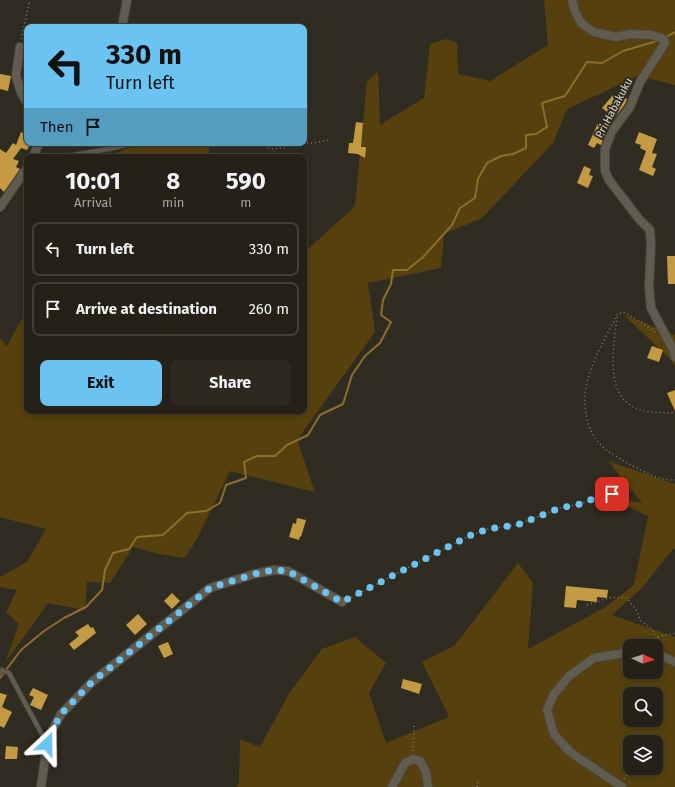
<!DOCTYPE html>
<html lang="en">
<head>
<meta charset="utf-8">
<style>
	:root { --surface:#252119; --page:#2d2922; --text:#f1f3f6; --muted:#a3a3a2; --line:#423e38; --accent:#6bc3f2 }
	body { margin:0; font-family:"Fira Sans",sans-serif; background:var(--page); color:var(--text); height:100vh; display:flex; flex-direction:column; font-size:15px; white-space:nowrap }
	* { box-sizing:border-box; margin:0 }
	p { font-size:13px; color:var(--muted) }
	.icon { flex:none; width:22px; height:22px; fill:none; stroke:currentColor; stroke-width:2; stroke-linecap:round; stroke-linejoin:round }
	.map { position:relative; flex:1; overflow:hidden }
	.panel { position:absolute; left:24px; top:154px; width:283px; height:260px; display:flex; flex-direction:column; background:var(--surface); border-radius:8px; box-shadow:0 2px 6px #0003,0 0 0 1px var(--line) }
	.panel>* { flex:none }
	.banner { position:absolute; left:24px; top:24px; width:283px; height:122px; border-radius:8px; box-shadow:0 2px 6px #0003,0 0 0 1px var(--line); background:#6bc3f2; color:#111; overflow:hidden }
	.needle { width:26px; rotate:93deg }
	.controls { position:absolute; left:623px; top:639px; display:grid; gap:8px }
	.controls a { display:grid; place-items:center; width:40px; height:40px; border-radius:8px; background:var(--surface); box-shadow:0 2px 6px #0003,0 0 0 1px var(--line); font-size:20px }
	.pin { position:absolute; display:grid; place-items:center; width:34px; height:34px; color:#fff; margin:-17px; border-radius:8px; box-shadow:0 2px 6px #0006 }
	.me { position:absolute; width:44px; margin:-22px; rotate:23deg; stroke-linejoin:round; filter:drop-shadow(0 0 3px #0008) }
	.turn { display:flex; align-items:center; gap:14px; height:84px; padding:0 16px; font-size:18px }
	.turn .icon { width:52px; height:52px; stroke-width:2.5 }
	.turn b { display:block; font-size:28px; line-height:34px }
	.then { display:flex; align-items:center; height:38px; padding:0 16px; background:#0003; gap:8px; font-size:15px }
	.eta { display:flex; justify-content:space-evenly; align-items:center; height:68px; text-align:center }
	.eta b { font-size:24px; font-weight:700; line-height:28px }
	.action { display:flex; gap:8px; margin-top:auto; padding:8px 16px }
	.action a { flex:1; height:46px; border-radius:8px; background:var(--accent); color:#111; font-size:16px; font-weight:700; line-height:46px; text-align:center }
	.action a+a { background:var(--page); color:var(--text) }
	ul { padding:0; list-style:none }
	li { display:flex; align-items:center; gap:12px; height:54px; margin:0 8px 6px; padding:0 8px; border:2px solid var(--line); border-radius:8px }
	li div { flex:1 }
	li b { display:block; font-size:15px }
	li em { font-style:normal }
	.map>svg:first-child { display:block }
	.green { fill:#55400e; fill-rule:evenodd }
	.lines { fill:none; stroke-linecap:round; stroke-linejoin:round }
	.stream { stroke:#8d6e2c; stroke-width:2 }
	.building { fill:#c49b43 }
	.service-casing { stroke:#4b473d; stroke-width:5.5 }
	.minor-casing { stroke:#4b473d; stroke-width:10 }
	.path { stroke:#837f76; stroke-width:1.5; stroke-dasharray:1 3; stroke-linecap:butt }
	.service { stroke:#625c50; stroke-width:4 }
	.minor { stroke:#625c50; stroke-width:8 }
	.route { stroke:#6bc3f2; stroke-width:7; stroke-dasharray:0 12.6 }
	.labels { text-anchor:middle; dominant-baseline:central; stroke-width:4; stroke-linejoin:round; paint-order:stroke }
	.street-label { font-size:11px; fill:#dad7d0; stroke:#312c21 }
</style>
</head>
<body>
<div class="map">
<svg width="675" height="787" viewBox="0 0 675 787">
	<rect width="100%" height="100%" fill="#312c21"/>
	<!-- green -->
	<g class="green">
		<polygon points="544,0 675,0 675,85 638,76 567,109 553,143 482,218 444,234 441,268 368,283 375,332 297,440 315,492 230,471 198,537 185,558 159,554 133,547 110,583 87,582 85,610 48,603 5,663 19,624 6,612 17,590 0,587 0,577 27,562 46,529 0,517 0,338 7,346 27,310 27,411 304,411 304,253 355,206 367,81 378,72 380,125 424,98 430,44 446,39 457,43 458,74 490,81 548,45"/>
		<polygon points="141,143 210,143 208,157 110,157 111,155"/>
		<polygon points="624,315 675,335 675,366 670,359"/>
		<path d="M 608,461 L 675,484 L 675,549 L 673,549 L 641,589 L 612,615 L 675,637 L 675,787 L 237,787 L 239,783 L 240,739 L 260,747 L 290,692 L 322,649 L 355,637 L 386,663 L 369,693 L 386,743 L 449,717 L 422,662 L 455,645 L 518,563 L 533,583 L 528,649 L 604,608 L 634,585 L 648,516 L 605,496 L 642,503 ZM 630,646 L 656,646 L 656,672 L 630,672 ZM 630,694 L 656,694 L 656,720 L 630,720 ZM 630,742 L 656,742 L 656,768 L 630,768 Z"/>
	</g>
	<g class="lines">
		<!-- stream -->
		<g class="stream">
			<polyline points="668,36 675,32"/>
			<polyline points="0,678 21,650 44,631 64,618 86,607 102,590 105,570 113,553 129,549 137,537 163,535 187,513 206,511 220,503 226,485 246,478 244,462 257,456 275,456 287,445 308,435 320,415 343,404 352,375 365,356 380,343 391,322 381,315 383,300 391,284 393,270 407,270 423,257 452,225 460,208 475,198 478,179 487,163 501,156 513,154 526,148 526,135 536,134 547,127 542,103 565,96 587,62 602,63 623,51 657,41"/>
		</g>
	</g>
	<!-- building -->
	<g class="building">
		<polygon points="0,74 11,76 8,91 0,89"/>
		<polygon points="613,95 619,100 623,96 627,99 625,104 607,128 601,145 597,143 594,148 588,145 598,123 603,125 611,115 602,108"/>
		<polygon points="356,122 363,123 361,147 366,147 365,158 358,154 348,153 349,143 353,143"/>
		<polygon points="21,132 27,135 27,143 31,143 27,150 21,148 13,159 19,161 16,167 20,169 4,192 0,188 0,149 6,153 13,143 16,145"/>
		<polygon points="639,132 657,139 652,153 657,154 652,167 656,169 653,176 639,170 646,151 640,148 641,145 635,143"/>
		<polygon points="584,166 591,169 589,175 593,176 588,188 577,183"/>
		<polygon points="667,256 675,256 675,284 668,284"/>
		<polygon points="652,346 663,350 659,362 647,358"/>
		<polygon points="675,390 675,411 667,393"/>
		<polygon points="297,518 306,520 301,537 300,536 299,540 289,537 293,523 296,524"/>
		<polygon points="566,586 608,590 607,598 597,597 597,602 577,600 576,608 564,607"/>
		<polygon points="172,593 180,601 172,609 164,601"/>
		<polygon points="138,614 147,624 135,635 126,625"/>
		<polygon points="88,624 91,628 93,627 96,633 74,650 69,644 79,636 75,632"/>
		<polygon points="168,642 173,654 164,658 158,646"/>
		<polygon points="403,679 422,684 419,694 401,688"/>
		<polygon points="33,688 48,695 41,710 30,705 34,697 29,695"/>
		<polygon points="0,693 7,695 2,707 12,712 4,728 0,726"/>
		<polygon points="6,746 18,747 17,759 5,759"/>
	</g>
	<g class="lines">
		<defs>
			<g id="service">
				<polyline points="62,157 114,148 133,143"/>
				<polyline points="0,673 2,670 9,673 46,742"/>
			</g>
			<g id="minor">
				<polyline points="572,0 575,11 581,23 594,32 616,37 631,34 651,35 664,39 665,43 640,82 630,107 612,131 605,149 605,171 609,180 639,219 650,230 651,244 649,287 651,308 674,351 675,357"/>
				<polyline points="122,27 127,0"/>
				<polyline points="20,47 16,76 21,92 27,103"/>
				<polyline points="33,157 39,143"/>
				<polyline points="0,207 27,168"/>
				<polyline points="656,653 675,662"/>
				<polyline points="41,787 48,738 61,714 92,682 210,588 254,574 274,570 288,571 342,602"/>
				<polyline points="392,787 405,763 413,759 420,761 426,772 428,787"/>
				<polyline points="622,787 570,752 554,734 547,710 554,694 569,676 594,658 630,652"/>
			</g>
		</defs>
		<!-- service casing -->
		<use href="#service" class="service-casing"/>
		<!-- minor casing -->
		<use href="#minor" class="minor-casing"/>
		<!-- path -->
		<g class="path">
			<polyline points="21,39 30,0"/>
			<polyline points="257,143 272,149 282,148 298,143 313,143 329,140"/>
			<path d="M 617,317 C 614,346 603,396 638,409 C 649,414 663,412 675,413"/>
			<path d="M 655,332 L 641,322 L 623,312 L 617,315 C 608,333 597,352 590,372 C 581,396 583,428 602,446 C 609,453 619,458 627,463 C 642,470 658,481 675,480"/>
			<polyline points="348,599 471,535 488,529 517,525 560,508 580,504 601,496 612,494 628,497"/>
			<polyline points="587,605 612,597 627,598 636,610 641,621 651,628 658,637 658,645"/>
			<polyline points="658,637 675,633"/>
			<polyline points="413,751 414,726"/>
			<polyline points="624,779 632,768"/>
			<polyline points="477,787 478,780"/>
		</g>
		<!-- service -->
		<use href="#service" class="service"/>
		<!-- minor -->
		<use href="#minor" class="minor"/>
	</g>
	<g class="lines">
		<!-- route -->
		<polyline class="route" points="47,744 48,738 61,714 92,682 210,588 254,574 274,570 288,571 342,602 471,535 488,529 517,525 560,508 580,504 601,496 612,494"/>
	</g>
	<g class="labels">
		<!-- street labels -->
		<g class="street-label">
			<text transform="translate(614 108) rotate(-62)">Pri Habakuku</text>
		</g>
	</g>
</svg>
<div class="controls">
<a><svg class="needle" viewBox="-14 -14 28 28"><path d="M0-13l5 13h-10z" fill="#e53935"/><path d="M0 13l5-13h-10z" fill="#a3a3a2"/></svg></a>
<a><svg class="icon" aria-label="search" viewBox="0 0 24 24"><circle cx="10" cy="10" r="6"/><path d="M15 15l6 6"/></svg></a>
<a><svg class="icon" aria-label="layers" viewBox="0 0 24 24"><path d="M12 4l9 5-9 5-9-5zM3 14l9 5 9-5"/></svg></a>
</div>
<div class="pin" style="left:612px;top:494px;background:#d93025"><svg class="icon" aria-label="arrive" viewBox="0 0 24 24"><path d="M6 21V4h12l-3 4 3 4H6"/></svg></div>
<svg class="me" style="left:47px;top:744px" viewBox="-20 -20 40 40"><path d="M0-17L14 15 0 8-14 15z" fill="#6bc3f2" stroke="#fff" stroke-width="4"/></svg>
<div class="banner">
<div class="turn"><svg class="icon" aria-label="left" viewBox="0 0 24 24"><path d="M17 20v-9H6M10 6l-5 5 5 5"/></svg><div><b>330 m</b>Turn left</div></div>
<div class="then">Then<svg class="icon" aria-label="arrive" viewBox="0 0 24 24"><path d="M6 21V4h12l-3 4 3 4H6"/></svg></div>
</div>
<section class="panel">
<div class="eta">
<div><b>10:01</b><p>Arrival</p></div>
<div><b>8</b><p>min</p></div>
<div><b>590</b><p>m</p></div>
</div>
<ul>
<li><svg class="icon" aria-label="left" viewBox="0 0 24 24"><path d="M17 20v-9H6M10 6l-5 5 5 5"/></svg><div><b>Turn left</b></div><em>330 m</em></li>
<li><svg class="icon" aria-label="arrive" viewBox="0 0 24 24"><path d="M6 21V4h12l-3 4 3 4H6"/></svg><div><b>Arrive at destination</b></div><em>260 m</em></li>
</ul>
<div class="action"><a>Exit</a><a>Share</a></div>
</section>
</div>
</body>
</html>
